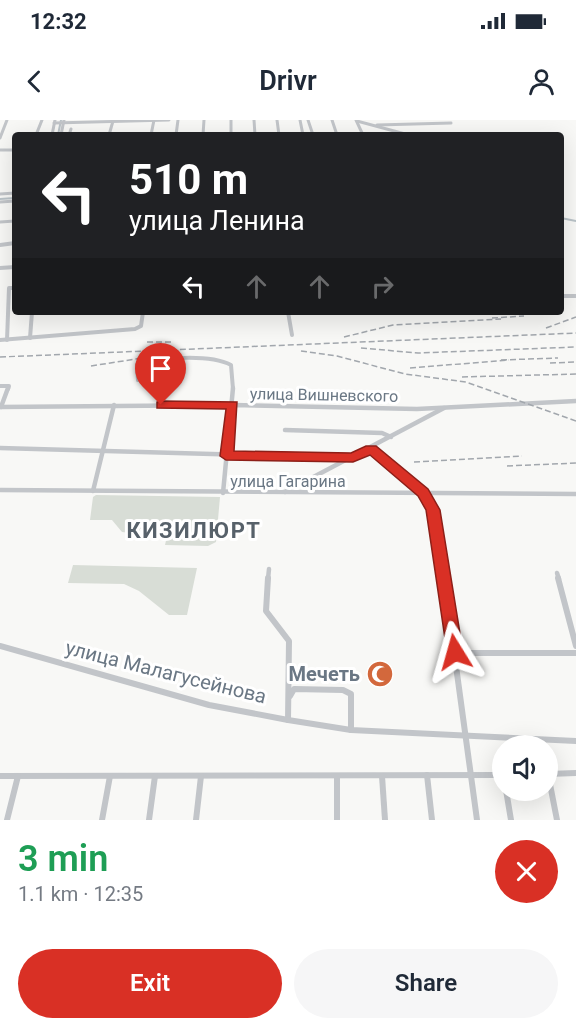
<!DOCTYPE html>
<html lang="en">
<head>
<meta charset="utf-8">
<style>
	:root { --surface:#fff; --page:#f6f6f7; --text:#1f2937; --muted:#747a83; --accent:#d93025 }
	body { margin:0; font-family:Roboto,sans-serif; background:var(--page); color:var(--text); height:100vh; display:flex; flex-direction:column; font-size:22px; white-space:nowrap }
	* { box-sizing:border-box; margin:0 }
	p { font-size:20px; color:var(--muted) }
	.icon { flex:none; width:33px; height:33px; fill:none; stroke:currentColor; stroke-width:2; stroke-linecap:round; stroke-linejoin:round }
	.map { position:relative; height:700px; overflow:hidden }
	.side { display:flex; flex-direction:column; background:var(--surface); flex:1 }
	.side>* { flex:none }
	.top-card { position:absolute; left:12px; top:12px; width:552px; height:183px; border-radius:6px; box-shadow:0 6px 24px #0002; background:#202124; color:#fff; overflow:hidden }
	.tools { position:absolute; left:492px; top:615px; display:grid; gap:12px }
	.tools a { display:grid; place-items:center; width:66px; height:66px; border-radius:50%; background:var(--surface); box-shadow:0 6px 24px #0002; font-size:30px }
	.pin { position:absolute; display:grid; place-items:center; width:51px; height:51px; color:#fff; margin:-62px -26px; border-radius:50% 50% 50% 0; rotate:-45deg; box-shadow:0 0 6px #0007 }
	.pin .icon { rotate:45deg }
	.me { position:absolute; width:66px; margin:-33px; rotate:352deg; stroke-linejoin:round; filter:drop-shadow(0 0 4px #0008) }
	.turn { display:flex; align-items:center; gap:21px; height:126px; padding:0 18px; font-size:27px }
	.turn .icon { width:78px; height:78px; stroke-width:2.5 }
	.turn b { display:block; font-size:42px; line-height:51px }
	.lanes { display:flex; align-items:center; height:57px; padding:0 18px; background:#0003; justify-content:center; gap:30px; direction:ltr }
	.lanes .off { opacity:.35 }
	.round { display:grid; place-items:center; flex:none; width:63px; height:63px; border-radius:32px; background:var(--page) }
	.summary { display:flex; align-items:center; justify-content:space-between; height:102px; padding:0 18px }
	h1 { font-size:36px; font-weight:600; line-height:45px; color:#1e9e55 }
	.primary-button { display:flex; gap:12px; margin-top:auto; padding:12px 18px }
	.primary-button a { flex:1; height:69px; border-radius:36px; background:var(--accent); color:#fff; font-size:24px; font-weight:600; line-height:69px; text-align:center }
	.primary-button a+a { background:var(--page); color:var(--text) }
	.status { display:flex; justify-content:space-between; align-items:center; height:42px; padding:0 30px; background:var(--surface); direction:ltr }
	.status svg { height:16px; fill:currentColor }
	header { display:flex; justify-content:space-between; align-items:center; height:78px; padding:0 18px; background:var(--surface); font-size:27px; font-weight:600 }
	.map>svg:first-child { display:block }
	.green { fill:#d8ddd6 }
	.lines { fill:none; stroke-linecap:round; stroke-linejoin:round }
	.canal { stroke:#bac3c8; stroke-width:2 }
	.minor-far3 { stroke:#c2c5c9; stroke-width:3 }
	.minor-far2 { stroke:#c2c5c9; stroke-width:4 }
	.minor-far1 { stroke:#c2c5c9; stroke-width:4.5 }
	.minor { stroke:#c2c5c9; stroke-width:6 }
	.rail { stroke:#a2a7ad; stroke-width:1.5; stroke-dasharray:6 3; stroke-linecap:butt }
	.route { fill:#d93025; stroke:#8d1f18; stroke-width:1.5 }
	.labels { text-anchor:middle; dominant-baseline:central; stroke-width:6; stroke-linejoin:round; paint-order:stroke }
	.street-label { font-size:16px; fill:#6a7784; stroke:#fff }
	.near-street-label { font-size:20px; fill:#6a7784; stroke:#fff }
	.near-poi-label { font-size:20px; font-weight:bold; fill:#6a7784; stroke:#fff; text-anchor:end }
	.district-label { font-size:22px; font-weight:bold; letter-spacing:1.5px; fill:#57616a; stroke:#fff }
</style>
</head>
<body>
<div class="status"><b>12:32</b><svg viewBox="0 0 49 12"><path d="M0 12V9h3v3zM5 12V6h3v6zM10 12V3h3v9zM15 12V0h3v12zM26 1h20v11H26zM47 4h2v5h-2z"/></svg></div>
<header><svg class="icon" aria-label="back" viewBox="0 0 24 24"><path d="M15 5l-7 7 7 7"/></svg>Drivr<svg class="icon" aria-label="person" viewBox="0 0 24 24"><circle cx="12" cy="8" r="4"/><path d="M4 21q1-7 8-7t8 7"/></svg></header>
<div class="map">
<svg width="576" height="700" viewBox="0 0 576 700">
	<rect width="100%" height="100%" fill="#f8f8f6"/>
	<!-- green -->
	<g class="green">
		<polygon points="96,375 220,377 216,422 208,426 165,425 167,416 160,416 161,409 140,409 139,414 122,412 112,400 90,400 93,377"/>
		<polygon points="73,445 197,448 187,495 169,495 139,471 124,464 68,463"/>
	</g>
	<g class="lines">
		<!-- canal -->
		<g class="canal">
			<polyline points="58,15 61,0"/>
			<polyline points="0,79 15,78"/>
			<polyline points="561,98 576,101"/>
		</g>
		<!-- minor-far3 -->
		<g class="minor-far3">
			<polyline points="231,0 231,15"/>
			<polyline points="254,0 255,15"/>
			<polyline points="277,0 279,15"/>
			<polyline points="300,0 303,15"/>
			<polyline points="308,0 313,15"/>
			<polyline points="332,0 337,15"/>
			<polyline points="356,0 363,15"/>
			<polyline points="357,1 409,15"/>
			<polyline points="54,3 169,0"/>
			<polyline points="377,5 451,3"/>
			<polyline points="36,15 42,0"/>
			<polyline points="52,15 55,0"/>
			<polyline points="61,15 64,0"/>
			<polyline points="69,15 71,9"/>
			<polyline points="109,15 113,1"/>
			<polyline points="151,15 154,0"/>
			<polyline points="176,15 178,0"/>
			<polyline points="203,15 204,0"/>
			<polyline points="0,18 7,0"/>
			<polyline points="0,30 15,30"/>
			<polyline points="0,74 15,73"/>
			<polyline points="0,82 15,81"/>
			<polyline points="0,102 15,101"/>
		</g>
		<!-- minor-far2 -->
		<g class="minor-far2">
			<polyline points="0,125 15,123"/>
			<polyline points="0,148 15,147"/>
			<polyline points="561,176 576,176"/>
			<polyline points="288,192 292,215"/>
			<polyline points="30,218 32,192"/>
			<polyline points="0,220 135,209 141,206 143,192"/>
			<polyline points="7,220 9,168 15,168"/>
			<path d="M 153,254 L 151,259 L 138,260 L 137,245 C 160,237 210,234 231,245 L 233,269"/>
			<polyline points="0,266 9,266 8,269"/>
		</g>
		<!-- minor-far1 -->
		<g class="minor-far1">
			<polyline points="0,287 233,285 417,289 576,281"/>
			<polyline points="1,287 8,268"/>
			<polyline points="285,310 382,313 391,317"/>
			<polyline points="0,328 353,338"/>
			<polyline points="371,329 423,373 436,400 444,459"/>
			<polyline points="0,370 576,374"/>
			<polyline points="93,371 114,285"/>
			<polyline points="285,372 444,288"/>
			<polyline points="223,373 233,268"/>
			<polyline points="557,453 559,459"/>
			<polyline points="268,459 269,449"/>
		</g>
		<!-- minor -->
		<g class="minor">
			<polyline points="268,458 266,491 289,521 288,600"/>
			<polyline points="444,458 477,700"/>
			<polyline points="558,458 576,526"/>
			<polyline points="0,526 209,585 288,600 351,610 576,621"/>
			<polyline points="455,533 576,533"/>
			<polyline points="290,576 294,569 343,570 351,574 351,610"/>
			<polyline points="427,655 432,700"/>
			<polyline points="0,656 502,655"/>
			<polyline points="337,656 337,700"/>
			<polyline points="382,656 385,700"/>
			<polyline points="506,670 511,700"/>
			<polyline points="7,700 18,656"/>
			<polyline points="102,700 110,656"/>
			<polyline points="149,700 155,656"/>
			<polyline points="196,700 201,656"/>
			<polyline points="557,700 548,654 576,653"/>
		</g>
		<!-- rail -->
		<g class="rail">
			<polyline points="492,198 524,196"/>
			<polyline points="546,208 576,197"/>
			<polyline points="344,217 393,205 501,199"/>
			<polyline points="147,222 171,222"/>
			<polyline points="361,228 418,233 576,227"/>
			<polyline points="301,231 337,236 405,254 466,262 576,301"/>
			<polyline points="0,237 576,213"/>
			<polyline points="501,240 558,238"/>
			<polyline points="550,243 576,242"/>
			<polyline points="91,246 142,238"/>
			<polyline points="410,248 509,240"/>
			<polyline points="462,257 576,254"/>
			<polyline points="414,342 522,336"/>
			<polyline points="507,346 576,343"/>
		</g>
	</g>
	<!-- route -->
	<polygon class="route" points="161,281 237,282 234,331 351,333 366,326 376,326 428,369 440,390 463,532 461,537 449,537 447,532 426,390 418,376 370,335 353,342 226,340 220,336 226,289 157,288 157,282"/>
	<!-- icons -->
	<defs>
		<symbol id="mosque-disc" viewBox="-11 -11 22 22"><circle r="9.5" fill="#d3683c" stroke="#fff"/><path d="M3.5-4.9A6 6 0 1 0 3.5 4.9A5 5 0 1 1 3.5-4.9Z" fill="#fff"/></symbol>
	</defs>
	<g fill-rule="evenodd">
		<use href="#mosque-disc" x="365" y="539" width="30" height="30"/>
	</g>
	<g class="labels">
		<!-- street labels -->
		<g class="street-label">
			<text transform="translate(324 275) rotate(1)">улица Вишневского</text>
			<text x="288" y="361">улица Гагарина</text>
		</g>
		<!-- near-street labels -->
		<g class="near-street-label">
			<text transform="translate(166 552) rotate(14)">улица Малагусейнова</text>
		</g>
		<!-- near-poi labels -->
		<g class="near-poi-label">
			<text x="360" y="554">Мечеть</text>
		</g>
		<!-- district labels -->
		<g class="district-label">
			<text x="194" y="410">КИЗИЛЮРТ</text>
		</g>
	</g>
</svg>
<div class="tools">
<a><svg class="icon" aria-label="sound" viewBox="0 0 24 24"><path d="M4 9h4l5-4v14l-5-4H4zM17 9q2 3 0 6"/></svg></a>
</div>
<div class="pin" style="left:161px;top:285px;background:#d93025"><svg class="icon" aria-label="arrive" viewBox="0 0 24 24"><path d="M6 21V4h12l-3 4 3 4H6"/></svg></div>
<svg class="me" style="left:455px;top:532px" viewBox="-20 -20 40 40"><path d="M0-17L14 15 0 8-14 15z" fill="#d93025" stroke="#fff" stroke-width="4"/></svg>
<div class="top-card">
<div class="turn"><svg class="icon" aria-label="left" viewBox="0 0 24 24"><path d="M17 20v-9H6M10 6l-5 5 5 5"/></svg><div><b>510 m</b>улица Ленина</div></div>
<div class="lanes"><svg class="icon" aria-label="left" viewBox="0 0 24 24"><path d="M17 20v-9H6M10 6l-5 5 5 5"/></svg><svg class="icon off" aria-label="ahead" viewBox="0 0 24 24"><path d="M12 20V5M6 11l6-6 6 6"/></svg><svg class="icon off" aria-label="ahead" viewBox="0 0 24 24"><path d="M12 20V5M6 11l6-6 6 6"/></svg><svg class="icon off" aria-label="right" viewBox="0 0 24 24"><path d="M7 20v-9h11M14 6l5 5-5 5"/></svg></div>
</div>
</div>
<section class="side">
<div class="summary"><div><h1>3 min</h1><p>1.1 km · 12:35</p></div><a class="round" style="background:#d93025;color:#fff"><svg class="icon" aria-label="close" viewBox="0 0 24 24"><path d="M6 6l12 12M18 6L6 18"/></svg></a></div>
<div class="primary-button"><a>Exit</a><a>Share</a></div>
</section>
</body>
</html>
